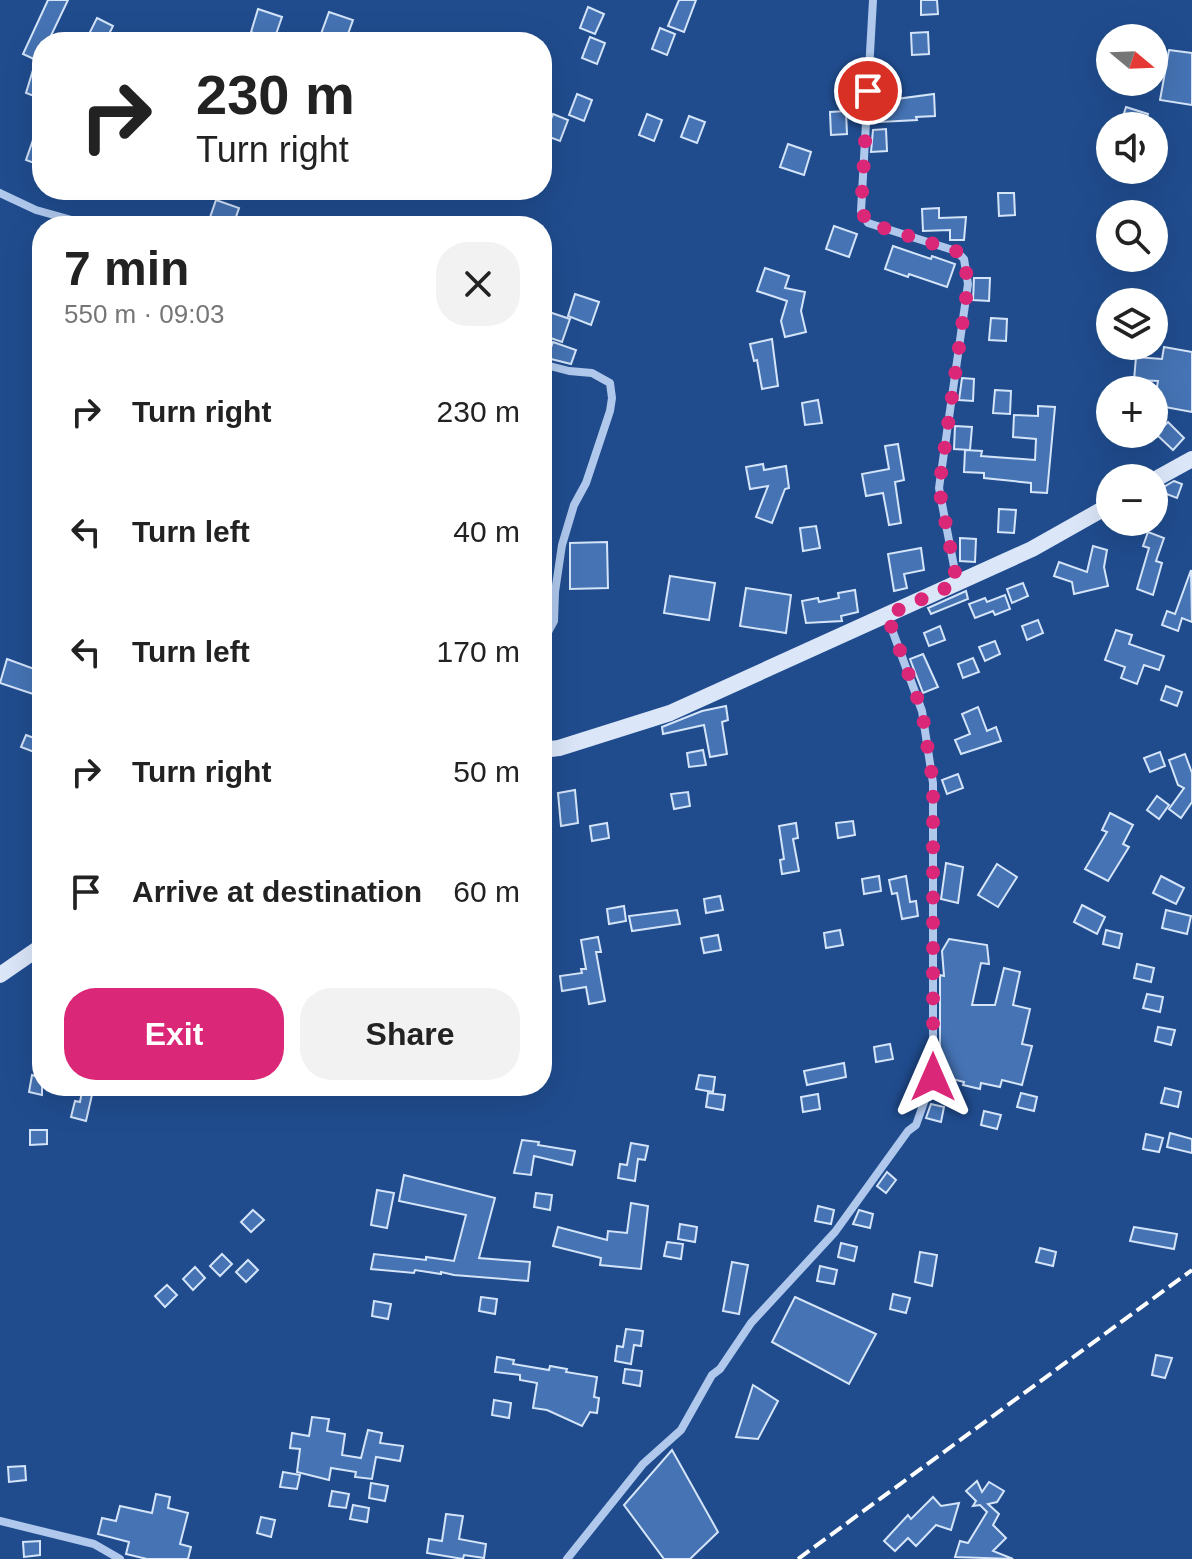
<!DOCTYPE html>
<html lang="en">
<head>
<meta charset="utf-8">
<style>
	:root { --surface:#fff; --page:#f2f2f2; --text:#222; --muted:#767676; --accent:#db2777 }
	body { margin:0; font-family:Helvetica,sans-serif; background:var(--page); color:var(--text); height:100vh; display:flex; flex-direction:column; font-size:30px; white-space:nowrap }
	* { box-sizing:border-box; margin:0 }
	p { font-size:26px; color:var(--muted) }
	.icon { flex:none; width:44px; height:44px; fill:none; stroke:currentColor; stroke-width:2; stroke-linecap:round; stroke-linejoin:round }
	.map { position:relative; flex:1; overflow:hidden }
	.details { position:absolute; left:32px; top:216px; width:520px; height:880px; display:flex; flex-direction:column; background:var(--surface); border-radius:32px; box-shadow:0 8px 32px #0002 }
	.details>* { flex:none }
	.banner { position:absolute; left:32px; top:32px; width:520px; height:168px; border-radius:32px; box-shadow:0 8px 32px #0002; background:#fff; color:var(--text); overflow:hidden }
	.needle { width:52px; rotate:109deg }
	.tools { position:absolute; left:1096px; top:24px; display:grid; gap:16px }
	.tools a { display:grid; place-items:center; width:72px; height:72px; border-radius:50%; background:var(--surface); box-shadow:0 8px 32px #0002; font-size:40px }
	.pin { position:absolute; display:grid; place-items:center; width:68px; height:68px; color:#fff; margin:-34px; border:4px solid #fff; border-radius:50%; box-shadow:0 2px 8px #0007 }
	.me { position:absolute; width:88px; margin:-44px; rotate:0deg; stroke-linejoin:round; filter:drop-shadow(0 0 6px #0008) }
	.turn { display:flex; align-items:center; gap:28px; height:168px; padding:0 32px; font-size:36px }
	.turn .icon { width:104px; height:104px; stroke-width:2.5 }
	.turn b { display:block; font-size:56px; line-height:68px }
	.round { display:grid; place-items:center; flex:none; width:84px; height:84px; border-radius:32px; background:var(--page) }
	.head { display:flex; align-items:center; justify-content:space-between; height:136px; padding:0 32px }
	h1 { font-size:48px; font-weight:700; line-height:60px }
	.button { display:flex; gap:16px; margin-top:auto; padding:16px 32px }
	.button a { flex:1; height:92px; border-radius:32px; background:var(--accent); color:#fff; font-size:32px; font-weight:700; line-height:92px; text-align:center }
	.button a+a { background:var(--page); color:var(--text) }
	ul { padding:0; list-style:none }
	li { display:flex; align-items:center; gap:24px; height:120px; padding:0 32px }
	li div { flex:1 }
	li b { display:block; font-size:30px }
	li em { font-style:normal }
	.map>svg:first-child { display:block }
	.building { fill:#4573b4; stroke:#d4e4f9; stroke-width:2 }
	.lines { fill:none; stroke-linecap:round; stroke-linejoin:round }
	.minor { stroke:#afc8ec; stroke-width:8 }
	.secondary { stroke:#dbe7f9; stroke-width:16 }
	.rail { stroke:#fff; stroke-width:4; stroke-dasharray:14 6; stroke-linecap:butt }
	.route { stroke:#db2777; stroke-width:14; stroke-dasharray:0 25.2 }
</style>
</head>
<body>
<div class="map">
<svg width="1192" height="1559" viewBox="0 0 1192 1559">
	<rect width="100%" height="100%" fill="#204c8e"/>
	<!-- building -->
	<g class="building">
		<polygon points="48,0 68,0 48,42 42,42 42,54 38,61 23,54"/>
		<polygon points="679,0 696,0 684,32 668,26"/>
		<polygon points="921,0 937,0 938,14 921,15"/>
		<polygon points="588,7 604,14 595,34 580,28"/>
		<polygon points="258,9 282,17 274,40 251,32"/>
		<polygon points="329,12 353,20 345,42 321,34"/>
		<polygon points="97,18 113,26 105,42 85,42"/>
		<polygon points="660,28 675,34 667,55 652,49"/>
		<polygon points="928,32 929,54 912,55 911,33"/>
		<polygon points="590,37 605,43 597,64 582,58"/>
		<polygon points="1169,50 1192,53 1192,105 1160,100"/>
		<polygon points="33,70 42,73 42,99 26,93"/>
		<polygon points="896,88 896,99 934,94 935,116 916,117 917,120 880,122 879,89"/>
		<polygon points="577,94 592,100 584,121 569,115"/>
		<polygon points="1126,107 1148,114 1144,126 1121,123"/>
		<polygon points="846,111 847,134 831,135 830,112"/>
		<polygon points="553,114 568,120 560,141 544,135"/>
		<polygon points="647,114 662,120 654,141 639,135"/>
		<polygon points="689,116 705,122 697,143 681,137"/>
		<polygon points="886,129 887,151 871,152 873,130"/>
		<polygon points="34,137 42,140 42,166 26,160"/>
		<polygon points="788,144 811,152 804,175 780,167"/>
		<polygon points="998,193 1014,193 1015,215 999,216"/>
		<polygon points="216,200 239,208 233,226 207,226"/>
		<polygon points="939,208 939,218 966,217 964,240 950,240 950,230 923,231 922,209"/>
		<polygon points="834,226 857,234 849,257 826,249"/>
		<polygon points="893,246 931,259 932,256 955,264 947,287 909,274 908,277 885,269"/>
		<polygon points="765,268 789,276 785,288 805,292 801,311 806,332 785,337 781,321 787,301 757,291"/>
		<polygon points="974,278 990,278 989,301 973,300"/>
		<polygon points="575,294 599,302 591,325 568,316"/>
		<polygon points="546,311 570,319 562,342 542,335 542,324"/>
		<polygon points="991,318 1007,319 1006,341 989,340"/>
		<polygon points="772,339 778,386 762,389 757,360 754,361 750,344"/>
		<polygon points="553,342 576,350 571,364 547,358"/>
		<polygon points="1164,347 1192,352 1192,412 1154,405 1158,381 1134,380 1136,357 1162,359"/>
		<polygon points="962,378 974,379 973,401 959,400"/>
		<polygon points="995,390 1011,391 1010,414 993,413"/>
		<polygon points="818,400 822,423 805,425 802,403"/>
		<polygon points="1038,406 1055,407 1047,493 1031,492 1031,483 984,478 984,473 964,472 965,450 982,451 981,456 1035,460 1036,439 1013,437 1014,415 1038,416"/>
		<polygon points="1168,422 1184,438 1173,450 1156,434"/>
		<polygon points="955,426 972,427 970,450 954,449"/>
		<polygon points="898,444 904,480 895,482 901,523 889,525 883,493 866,496 862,474 889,469 885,446"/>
		<polygon points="763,464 764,470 786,466 789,488 785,489 772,523 756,517 768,486 750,489 746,467"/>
		<polygon points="1174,481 1182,484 1177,498 1161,492 1162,488"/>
		<polygon points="999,509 1016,510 1014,533 998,532"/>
		<polygon points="816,526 820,548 803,551 800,528"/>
		<polygon points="1148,532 1164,538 1156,561 1162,563 1153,595 1137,589 1149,548 1143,546"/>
		<polygon points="960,538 976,539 975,562 960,561"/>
		<polygon points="607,542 608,588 570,589 570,543"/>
		<polygon points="1093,546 1107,550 1104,567 1108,586 1074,594 1072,582 1054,576 1059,562 1087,572"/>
		<polygon points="921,548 924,570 904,574 907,588 894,591 888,554"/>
		<polygon points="1191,570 1192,622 1182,618 1178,631 1162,625 1167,611 1175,614"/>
		<polygon points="670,576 715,583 709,620 664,613"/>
		<polygon points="1023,583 1028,596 1012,603 1007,589"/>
		<polygon points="746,588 791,595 786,633 740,626"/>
		<polygon points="855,590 858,612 841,616 842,621 806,623 802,601 818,598 819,602 839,598 838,593"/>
		<polygon points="966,591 968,599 931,614 928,608"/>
		<polygon points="1005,595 1010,609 995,615 993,611 975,618 969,604 985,598 987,602"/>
		<polygon points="1038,620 1043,633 1027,640 1022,626"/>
		<polygon points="940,626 945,640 929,646 924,633"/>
		<polygon points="1116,630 1132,635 1129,644 1164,656 1159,670 1144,665 1137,684 1121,678 1125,667 1105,660"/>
		<polygon points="995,641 1000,654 985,661 979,647"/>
		<polygon points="923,654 938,687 923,693 910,659"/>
		<polygon points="973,658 979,672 963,678 958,664"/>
		<polygon points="7,659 40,671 33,694 0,683"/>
		<polygon points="1166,686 1182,692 1177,706 1161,700"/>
		<polygon points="726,706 728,720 722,722 727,754 710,757 704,725 663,734 662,727 702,711"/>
		<polygon points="978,707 987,731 996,727 1001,741 961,754 955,740 970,734 962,714"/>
		<polygon points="26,735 42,741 42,755 21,747"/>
		<polygon points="703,750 706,765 689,767 687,753"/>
		<polygon points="1160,752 1165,766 1150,772 1144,758"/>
		<polygon points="1185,754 1192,773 1192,802 1181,818 1169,809 1184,788 1178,785 1169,760"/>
		<polygon points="958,774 963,788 947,794 942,780"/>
		<polygon points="575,790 578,823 561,826 558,793"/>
		<polygon points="688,792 690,806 674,809 671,794"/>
		<polygon points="1157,796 1169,805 1159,819 1147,810"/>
		<polygon points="1110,813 1133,825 1123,844 1129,847 1108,881 1085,869 1107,832 1102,830"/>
		<polygon points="853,821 855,835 838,838 836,823"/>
		<polygon points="607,823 609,838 592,841 590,826"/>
		<polygon points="796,823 798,838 793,839 799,871 782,874 780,860 784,859 779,826"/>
		<polygon points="946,863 963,867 958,903 941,899"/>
		<polygon points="997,864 1017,877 998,907 978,895"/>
		<polygon points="879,876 881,891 864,894 862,879"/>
		<polygon points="906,876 910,902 916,901 918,916 902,919 897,893 892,894 889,880"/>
		<polygon points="1161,876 1184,888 1176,904 1153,893"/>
		<polygon points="720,896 723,910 706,913 704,899"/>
		<polygon points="1082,905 1105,917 1097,934 1074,922"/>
		<polygon points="624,906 626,921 609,924 607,909"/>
		<polygon points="677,910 680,924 632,931 629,916"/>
		<polygon points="1166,910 1191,916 1187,934 1162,928"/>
		<polygon points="840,930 843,945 826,948 824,933"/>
		<polygon points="1106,930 1122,934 1119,948 1103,944"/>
		<polygon points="718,935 721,950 704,953 701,938"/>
		<polygon points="598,937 601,952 596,952 605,1001 589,1004 586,987 562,991 560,976 582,973 581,969 586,969 581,940"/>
		<polygon points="949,939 987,945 989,964 981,963 972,1005 995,1005 1004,968 1020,972 1013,1005 1030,1009 1022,1044 1032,1046 1022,1085 1002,1080 1000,1087 981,1083 980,1089 963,1085 964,1082 940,1076 943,1060 940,1060 940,975 944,976 942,951"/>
		<polygon points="1137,964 1154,968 1151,982 1134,978"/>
		<polygon points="1147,994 1163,997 1160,1012 1143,1008"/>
		<polygon points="1158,1027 1175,1030 1171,1045 1155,1041"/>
		<polygon points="890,1044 893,1059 876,1062 874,1047"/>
		<polygon points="844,1063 846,1077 807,1085 804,1071"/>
		<polygon points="32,1075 42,1078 42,1095 29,1092"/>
		<polygon points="699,1075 715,1077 713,1092 696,1089"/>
		<polygon points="83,1086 94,1086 86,1121 71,1117 75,1101 80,1102"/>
		<polygon points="1165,1088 1181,1092 1178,1107 1161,1103"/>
		<polygon points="708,1093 725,1095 723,1110 706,1107"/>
		<polygon points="1021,1093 1037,1097 1034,1111 1017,1107"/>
		<polygon points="818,1094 820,1109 803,1112 801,1097"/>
		<polygon points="931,1104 944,1107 941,1122 926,1118"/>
		<polygon points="984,1111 1001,1115 997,1129 981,1125"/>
		<polygon points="30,1130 47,1130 47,1144 30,1145"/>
		<polygon points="1170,1133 1192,1139 1192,1153 1167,1147"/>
		<polygon points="1146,1134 1163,1138 1159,1152 1143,1149"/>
		<polygon points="522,1140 539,1142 538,1145 575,1151 572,1165 534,1156 531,1175 514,1173"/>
		<polygon points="631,1143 648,1146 645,1160 638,1159 635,1181 618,1178 620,1164 627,1165"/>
		<polygon points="887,1172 896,1180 886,1193 877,1186"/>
		<polygon points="404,1175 495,1198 479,1258 530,1262 528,1281 454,1275 441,1272 441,1274 415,1270 414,1273 371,1269 374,1254 426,1260 426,1257 454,1261 466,1215 399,1201"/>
		<polygon points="377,1190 394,1193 387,1228 371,1225"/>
		<polygon points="536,1193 552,1195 550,1210 534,1207"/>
		<polygon points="631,1203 648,1206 641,1269 600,1265 601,1258 553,1246 558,1227 607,1240 608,1231 627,1233"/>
		<polygon points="818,1206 834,1210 831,1224 815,1221"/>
		<polygon points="253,1210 264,1220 251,1232 241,1222"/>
		<polygon points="859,1210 873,1214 870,1228 853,1224"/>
		<polygon points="680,1224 697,1227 695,1242 678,1239"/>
		<polygon points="1134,1227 1177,1234 1174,1249 1130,1241"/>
		<polygon points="667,1242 683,1244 681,1259 664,1256"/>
		<polygon points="841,1243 857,1247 854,1261 838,1257"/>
		<polygon points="1040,1248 1056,1252 1053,1266 1036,1262"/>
		<polygon points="920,1252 937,1255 932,1286 915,1282"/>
		<polygon points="222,1254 232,1264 220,1276 210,1266"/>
		<polygon points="248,1260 258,1270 246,1282 236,1272"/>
		<polygon points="732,1262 748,1265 739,1314 723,1311"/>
		<polygon points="820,1266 837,1270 834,1284 817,1281"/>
		<polygon points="195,1267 205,1278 193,1290 183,1279"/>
		<polygon points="167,1285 177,1295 165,1307 155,1296"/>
		<polygon points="893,1294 910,1298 906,1313 890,1309"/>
		<polygon points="481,1297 497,1299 495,1314 479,1311"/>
		<polygon points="795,1297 876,1334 849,1384 772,1342"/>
		<polygon points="374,1301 391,1304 388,1319 372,1316"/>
		<polygon points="626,1329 643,1331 641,1346 634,1345 631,1364 615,1361 617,1346 623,1347"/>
		<polygon points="1156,1355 1172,1358 1165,1378 1152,1375"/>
		<polygon points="497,1357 514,1360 513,1364 549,1370 550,1366 567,1369 566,1372 597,1377 594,1397 599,1398 597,1413 590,1412 582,1426 547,1410 533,1408 537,1383 520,1380 520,1375 495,1372"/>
		<polygon points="625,1369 642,1371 640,1386 623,1383"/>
		<polygon points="753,1385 778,1401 758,1439 736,1437"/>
		<polygon points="494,1400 511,1403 509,1418 492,1415"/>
		<polygon points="312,1417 329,1419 327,1431 345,1434 342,1455 361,1458 368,1430 382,1433 380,1443 403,1446 400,1461 376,1457 372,1479 355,1477 356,1472 331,1468 329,1480 297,1472 300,1449 290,1448 292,1433 309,1436"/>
		<polygon points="672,1450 718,1532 690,1559 664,1559 624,1505"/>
		<polygon points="25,1466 26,1480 9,1482 8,1467"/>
		<polygon points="283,1472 300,1475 297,1489 280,1487"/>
		<polygon points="977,1481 982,1492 989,1482 1004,1491 997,1502 988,1504 999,1514 993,1525 1006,1538 993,1551 1013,1559 955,1557 960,1541 968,1543 987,1512 980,1505 973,1506 976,1501 966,1491"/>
		<polygon points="371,1483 388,1486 385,1501 369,1498"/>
		<polygon points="332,1491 349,1494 346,1508 329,1506"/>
		<polygon points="156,1494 170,1497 168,1508 188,1513 180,1544 191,1547 188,1559 147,1559 126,1554 129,1542 98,1534 102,1518 116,1521 120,1506 152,1513"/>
		<polygon points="933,1497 941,1506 959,1503 951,1530 936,1525 916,1546 908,1538 895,1551 884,1541 908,1515 911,1519"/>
		<polygon points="353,1505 369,1508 367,1522 350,1519"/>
		<polygon points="446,1514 463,1516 459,1539 486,1544 484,1558 464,1555 463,1559 427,1553 429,1539 442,1541"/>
		<polygon points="261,1517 275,1520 271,1537 257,1533"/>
		<polygon points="40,1541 40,1555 24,1557 23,1542"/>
	</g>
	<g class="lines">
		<!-- minor -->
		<g class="minor">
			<polyline points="873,0 861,211 868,223 956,251 964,259 968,284 939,488 957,582"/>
			<polyline points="0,193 36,210 93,226"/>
			<polyline points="542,364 569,371 592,373 610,383 612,398 610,411 586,483 574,505 562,545 555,592 554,621 542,643"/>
			<polyline points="0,1521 94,1544 120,1559"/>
			<polyline points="567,1559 643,1464 681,1430 712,1375 720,1369 751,1323 835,1232 908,1131 916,1125 933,1077 933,783 922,711 887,616"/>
		</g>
		<!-- secondary -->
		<g class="secondary">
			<polyline points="1154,480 1192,459"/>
			<polyline points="542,750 559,748 670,713 1032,549 1110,505"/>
			<polyline points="0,975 42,946"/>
		</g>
		<!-- rail -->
		<polyline class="rail" points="798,1559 1192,1270"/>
	</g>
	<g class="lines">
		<!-- route -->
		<polyline class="route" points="868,91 861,211 868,223 956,251 964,259 968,284 939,488 957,583 887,615 922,711 933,783 933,1077"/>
	</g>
</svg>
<div class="tools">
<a><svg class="needle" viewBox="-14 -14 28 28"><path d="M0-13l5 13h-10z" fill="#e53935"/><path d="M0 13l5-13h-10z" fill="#767676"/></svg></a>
<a><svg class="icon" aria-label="sound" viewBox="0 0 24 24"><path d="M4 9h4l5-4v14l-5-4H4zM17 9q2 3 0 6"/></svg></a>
<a><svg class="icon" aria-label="search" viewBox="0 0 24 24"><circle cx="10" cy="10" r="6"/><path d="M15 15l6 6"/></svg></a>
<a><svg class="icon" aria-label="layers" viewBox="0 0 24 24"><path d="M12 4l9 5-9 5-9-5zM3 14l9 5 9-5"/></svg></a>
<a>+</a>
<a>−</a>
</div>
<div class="pin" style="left:868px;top:91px;background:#d93025"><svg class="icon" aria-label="arrive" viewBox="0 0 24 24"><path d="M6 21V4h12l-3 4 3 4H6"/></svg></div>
<svg class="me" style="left:933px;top:1077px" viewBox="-20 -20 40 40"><path d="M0-17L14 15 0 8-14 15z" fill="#db2777" stroke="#fff" stroke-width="4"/></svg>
<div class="banner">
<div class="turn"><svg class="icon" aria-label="right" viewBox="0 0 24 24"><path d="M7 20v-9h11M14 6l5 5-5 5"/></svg><div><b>230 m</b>Turn right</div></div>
</div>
<section class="details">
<div class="head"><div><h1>7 min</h1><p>550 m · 09:03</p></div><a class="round"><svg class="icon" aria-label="close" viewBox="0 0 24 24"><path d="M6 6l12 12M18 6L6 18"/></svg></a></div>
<ul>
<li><svg class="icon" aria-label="right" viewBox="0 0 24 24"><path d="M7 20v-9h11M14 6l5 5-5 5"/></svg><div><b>Turn right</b></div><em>230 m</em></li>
<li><svg class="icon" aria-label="left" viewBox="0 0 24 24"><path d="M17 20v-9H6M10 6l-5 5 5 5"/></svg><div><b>Turn left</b></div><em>40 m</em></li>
<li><svg class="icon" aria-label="left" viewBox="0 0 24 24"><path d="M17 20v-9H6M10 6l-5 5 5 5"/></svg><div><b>Turn left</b></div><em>170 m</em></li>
<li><svg class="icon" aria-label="right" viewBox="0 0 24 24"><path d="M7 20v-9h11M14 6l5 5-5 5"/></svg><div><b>Turn right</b></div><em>50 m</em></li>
<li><svg class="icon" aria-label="arrive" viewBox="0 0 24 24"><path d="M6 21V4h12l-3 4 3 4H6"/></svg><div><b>Arrive at destination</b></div><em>60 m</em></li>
</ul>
<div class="button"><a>Exit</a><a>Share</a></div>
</section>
</div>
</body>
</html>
